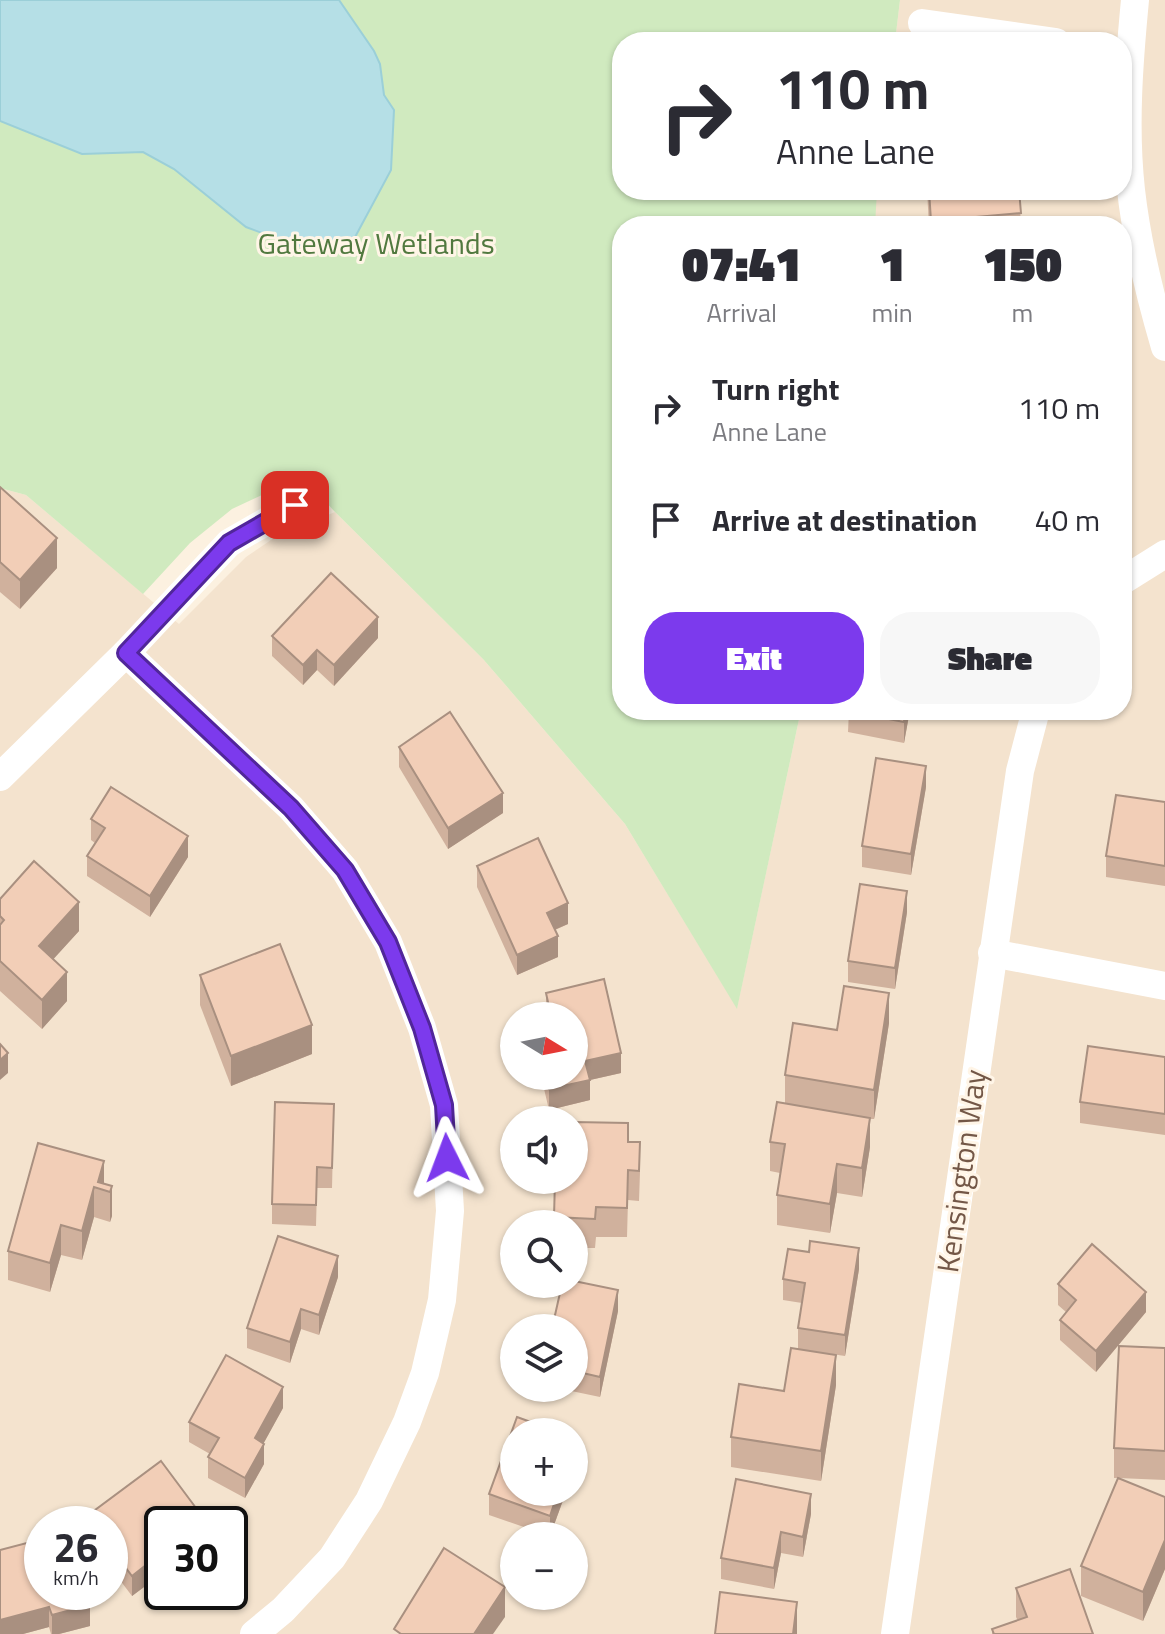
<!DOCTYPE html>
<html lang="en">
<head>
<meta charset="utf-8">
<style>
	:root { --surface:#fff; --page:#f7f7f7; --text:#2b2b33; --muted:#7c7c81; --accent:#7c3aed }
	body { margin:0; font-family:"Titillium Web",sans-serif; background:var(--page); color:var(--text); height:100vh; display:flex; flex-direction:column; font-size:30px; white-space:nowrap }
	* { box-sizing:border-box; margin:0 }
	p { font-size:26px; color:var(--muted) }
	.icon { flex:none; width:44px; height:44px; fill:none; stroke:currentColor; stroke-width:2; stroke-linecap:round; stroke-linejoin:round }
	.map { position:relative; flex:1; overflow:hidden }
	.sheet { position:absolute; left:612px; top:216px; width:520px; height:504px; display:flex; flex-direction:column; background:var(--surface); border-radius:32px; box-shadow:0 2px 6px #0004 }
	.sheet>* { flex:none }
	.top-card { position:absolute; left:612px; top:32px; width:520px; height:168px; border-radius:32px; box-shadow:0 2px 6px #0004; background:#fff; color:var(--text); overflow:hidden }
	.needle { width:52px; rotate:100deg }
	.tools { position:absolute; left:500px; top:1002px; display:grid; gap:16px }
	.tools a { display:grid; place-items:center; width:88px; height:88px; border-radius:50%; background:var(--surface); box-shadow:0 2px 6px #0004; font-size:40px }
	.speed { position:absolute; left:24px; top:1506px; display:flex; gap:16px; font-size:40px; font-weight:700; text-align:center }
	.speed>* { display:grid; place-content:center; width:104px; height:104px; border-radius:50%; background:var(--surface); box-shadow:0 2px 6px #0004; line-height:1 }
	.speed small { font-size:20px; font-weight:400 }
	.speed .limit { border:4px solid #111; border-radius:12px; background:#fff; color:#111 }
	.pin { position:absolute; display:grid; place-items:center; width:68px; height:68px; color:#fff; margin:-34px; border-radius:16px; box-shadow:0 4px 12px #0006 }
	.me { position:absolute; width:88px; margin:-44px; rotate:357deg; stroke-linejoin:round; filter:drop-shadow(0 0 6px #0008) }
	.turn { display:flex; align-items:center; gap:28px; height:168px; padding:0 32px; font-size:36px }
	.turn .icon { width:104px; height:104px; stroke-width:2.5 }
	.turn b { display:block; font-size:56px; line-height:68px }
	.eta { display:flex; justify-content:space-evenly; align-items:center; height:136px; text-align:center }
	.eta b { font-size:48px; font-weight:800; line-height:56px }
	.cta { display:flex; gap:16px; margin-top:auto; padding:16px 32px }
	.cta a { flex:1; height:92px; border-radius:32px; background:var(--accent); color:#fff; font-size:32px; font-weight:800; line-height:92px; text-align:center }
	.cta a+a { background:var(--page); color:var(--text) }
	ul { padding:0; list-style:none }
	li { display:flex; align-items:center; gap:24px; height:112px; padding:0 32px }
	li div { flex:1 }
	li b { display:block; font-size:30px }
	li em { font-style:normal }
	.map>svg:first-child { display:block }
	.residential { fill:#f4e3ce; fill-rule:evenodd }
	.green { fill:#d0eabf }
	.water { fill:#b5dfe6; stroke:#9bcfd8; stroke-width:2 }
	.lines { fill:none; stroke-linecap:round; stroke-linejoin:round }
	.street { stroke:#fff; stroke-width:28 }
	.wall { fill:#d0b19d }
	.shaded-wall { fill:#a99080 }
	.building { fill:#f2ceb7; stroke:#a99080; stroke-width:2 }
	.route-casing { stroke:#51269a; stroke-width:20 }
	.route { stroke:#7c3aed; stroke-width:14 }
	.labels { text-anchor:middle; dominant-baseline:central; stroke-width:6; stroke-linejoin:round; paint-order:stroke }
	.park-label { font-size:30px; fill:#51793f; stroke:#fff5e7 }
	.street-label { font-size:30px; fill:#735747; stroke:#fff5e7 }
</style>
</head>
<body>
<div class="map">
<svg width="1165" height="1634" viewBox="0 0 1165 1634">
	<rect width="100%" height="100%" fill="#fcf1e0"/>
	<!-- residential -->
	<path class="residential" d="M 900,0 L 1165,0 L 1165,1634 L 0,1634 L 0,488 L 26,495 L 179,624 L 246,557 L 277,536 L 335,512 L 483,659 L 625,824 L 737,1008 L 801,710 L 1122,710 L 1122,226 L 875,226 L 875,206 L 877,190 L 1122,190 L 1122,42 L 895,42 ZM 514,1016 L 574,1016 L 574,1076 L 514,1076 ZM 514,1120 L 574,1120 L 574,1180 L 514,1180 ZM 514,1224 L 574,1224 L 574,1284 L 514,1284 ZM 514,1328 L 574,1328 L 574,1388 L 514,1388 ZM 514,1432 L 574,1432 L 574,1492 L 514,1492 ZM 42,1524 L 110,1524 L 110,1592 L 42,1592 ZM 162,1524 L 230,1524 L 230,1592 L 162,1592 ZM 514,1536 L 574,1536 L 574,1596 L 514,1596 Z"/>
	<!-- green -->
	<polygon class="green" points="0,0 900,0 895,42 622,42 622,190 877,190 875,226 622,226 622,710 801,710 737,1009 625,824 483,659 335,512 302,476 232,509 190,543 143,594 26,495 0,488"/>
	<!-- water -->
	<polygon class="water" points="0,0 339,0 374,51 380,64 384,95 394,110 391,170 354,239 296,246 246,227 174,169 143,152 82,154 0,121"/>
	<g class="lines">
		<!-- street -->
		<g class="street">
			<path d="M 1135,0 C 1129,63 1124,127 1131,190 C 1137,243 1150,296 1165,347"/>
			<polyline points="922,23 1056,42"/>
			<polyline points="1122,581 1165,554"/>
			<polyline points="126,653 291,808 345,870 388,942 422,1028 444,1105 450,1211 442,1300 425,1373 407,1422 369,1501 332,1558 283,1610 254,1634"/>
			<polyline points="0,777 126,653 229,543 295,505"/>
			<polyline points="992,953 1165,986"/>
			<polyline points="895,1634 1020,771 1036,710"/>
		</g>
	</g>
	<!-- wall -->
	<g class="wall">
		<polygon points="927,190 1019,190 1021,226 929,226"/>
		<polygon points="0,487 57,568 20,609 0,592"/>
		<polygon points="272,636 378,638 334,686 317,670 303,685 272,656"/>
		<polygon points="849,710 910,710 904,743 848,732"/>
		<polygon points="399,747 503,813 448,849 399,767"/>
		<polygon points="926,787 911,875 862,867 862,846"/>
		<polygon points="1165,802 1165,886 1106,877 1106,856"/>
		<polygon points="91,819 188,857 150,917 87,876 87,856 95,843 91,840"/>
		<polygon points="477,866 568,924 555,930 558,957 517,975 477,887"/>
		<polygon points="0,899 79,931 53,959 67,1001 42,1029 0,991"/>
		<polygon points="907,912 895,989 848,982 848,961"/>
		<polygon points="200,975 312,1054 231,1086 200,1005"/>
		<polygon points="604,979 621,1053 621,1073 590,1080 590,1100 549,1110 541,1076 574,1076 574,1016 546,1016 546,993"/>
		<polygon points="889,1023 874,1119 870,1119 870,1147 862,1197 837,1193 830,1233 777,1225 777,1195 780,1173 770,1171 770,1142 785,1104 785,1075 837,1030"/>
		<polygon points="1165,1057 1165,1135 1080,1123 1080,1102"/>
		<polygon points="334,1104 332,1188 317,1188 316,1226 272,1224 272,1204"/>
		<polygon points="628,1142 640,1172 639,1201 628,1200 627,1237 596,1237 595,1248 574,1248 574,1224 554,1224 555,1180 574,1180"/>
		<polygon points="38,1143 104,1184 112,1186 112,1216 110,1222 94,1217 82,1260 61,1255 50,1292 8,1280 8,1251"/>
		<polygon points="859,1269 845,1356 798,1349 798,1328 802,1303 783,1300 783,1279"/>
		<polygon points="338,1277 319,1335 301,1329 290,1363 247,1348 247,1328"/>
		<polygon points="1058,1284 1146,1312 1096,1372 1060,1340 1060,1320 1066,1312 1058,1305"/>
		<polygon points="618,1311 600,1397 557,1388 574,1388 574,1328 553,1324"/>
		<polygon points="1165,1348 1165,1480 1118,1478 1165,1497 1165,1569 1143,1621 1081,1596 1081,1566 1118,1478 1114,1478 1114,1448"/>
		<polygon points="836,1385 821,1481 731,1467 731,1437 784,1391"/>
		<polygon points="283,1408 263,1444 264,1464 245,1498 208,1478 208,1457 210,1454 189,1442 189,1422"/>
		<polygon points="566,1492 550,1536 489,1515 489,1494"/>
		<polygon points="811,1514 803,1557 781,1553 774,1589 721,1579 721,1558"/>
		<polygon points="87,1516 196,1524 160,1556 160,1575 132,1596 110,1567 110,1524 87,1524"/>
		<polygon points="1016,1588 1093,1634 992,1634 992,1629 1018,1621 1016,1617"/>
		<polygon points="42,1592 90,1626 59,1634 51,1634 49,1627 23,1634 0,1634"/>
	</g>
	<!-- shaded-wall -->
	<g class="shaded-wall">
		<polygon points="57,538 57,568 20,609 20,580"/>
		<polygon points="378,617 378,638 334,686 334,665"/>
		<polygon points="317,650 317,670 303,685 303,665"/>
		<polygon points="906,710 910,710 904,743 904,722"/>
		<polygon points="926,766 926,787 911,875 911,854"/>
		<polygon points="503,793 503,813 448,849 448,828"/>
		<polygon points="188,836 188,857 150,917 150,896"/>
		<polygon points="907,891 907,912 895,989 895,968"/>
		<polygon points="79,902 79,931 39,975 39,946"/>
		<polygon points="568,903 568,924 547,933 547,913"/>
		<polygon points="558,936 558,957 517,975 517,955"/>
		<polygon points="67,972 67,1001 42,1029 42,1000"/>
		<polygon points="889,993 889,1023 874,1119 874,1090"/>
		<polygon points="312,1025 312,1054 231,1086 231,1056"/>
		<polygon points="8,1053 8,1073 0,1080 0,1060"/>
		<polygon points="621,1053 621,1073 590,1080 590,1100 549,1110 549,1089 585,1061"/>
		<polygon points="870,1118 870,1147 862,1197 862,1168"/>
		<polygon points="104,1161 104,1190 98,1182"/>
		<polygon points="837,1164 837,1193 830,1233 830,1204"/>
		<polygon points="112,1186 112,1216 110,1222 110,1192"/>
		<polygon points="94,1187 94,1217 82,1260 82,1231"/>
		<polygon points="61,1225 61,1255 50,1292 50,1263"/>
		<polygon points="859,1248 859,1269 845,1356 845,1335"/>
		<polygon points="338,1256 338,1277 319,1335 319,1315"/>
		<polygon points="618,1290 618,1311 600,1397 600,1377"/>
		<polygon points="1146,1292 1146,1312 1096,1372 1096,1351"/>
		<polygon points="301,1309 301,1329 290,1363 290,1342"/>
		<polygon points="836,1355 836,1385 821,1481 821,1451"/>
		<polygon points="283,1387 283,1408 255,1459 255,1438"/>
		<polygon points="578,1439 578,1460 574,1469 574,1449"/>
		<polygon points="264,1444 264,1464 245,1498 245,1478"/>
		<polygon points="558,1492 566,1492 550,1536 550,1516"/>
		<polygon points="811,1494 811,1514 803,1557 803,1537"/>
		<polygon points="196,1508 196,1524 175,1524"/>
		<polygon points="781,1532 781,1553 774,1589 774,1568"/>
		<polygon points="162,1534 162,1554 160,1556 160,1575 132,1596 132,1576 151,1542"/>
		<polygon points="1165,1540 1165,1569 1143,1621 1143,1592"/>
		<polygon points="505,1587 505,1617 493,1634 474,1634"/>
		<polygon points="797,1602 797,1634 793,1634"/>
		<polygon points="90,1605 90,1626 59,1634 52,1634 52,1615"/>
		<polygon points="49,1607 49,1627 23,1634 0,1634 0,1620"/>
	</g>
	<!-- building -->
	<g class="building">
		<polygon points="929,190 1019,190 1021,213 931,221"/>
		<polygon points="0,487 57,538 20,580 0,562"/>
		<polygon points="331,573 378,617 334,665 317,650 303,665 272,636"/>
		<polygon points="849,710 906,710 904,722 848,711"/>
		<polygon points="450,712 503,793 448,828 399,747"/>
		<polygon points="876,758 926,766 911,854 862,846"/>
		<polygon points="111,787 188,836 150,896 87,856 105,828 91,819"/>
		<polygon points="1116,795 1165,802 1165,866 1106,856"/>
		<polygon points="538,838 568,903 547,913 558,936 517,955 477,866"/>
		<polygon points="34,861 79,902 39,946 67,972 42,1000 0,961 0,925 4,920 0,916 0,899"/>
		<polygon points="860,884 907,891 895,968 848,961"/>
		<polygon points="280,944 312,1025 231,1056 200,975"/>
		<polygon points="604,979 621,1053 585,1061 590,1080 549,1089 546,1076 574,1076 574,1016 551,1016 546,993"/>
		<polygon points="844,986 889,993 874,1090 785,1075 793,1023 837,1030"/>
		<polygon points="0,1044 8,1053 0,1060"/>
		<polygon points="1088,1046 1165,1057 1165,1114 1080,1102"/>
		<polygon points="275,1102 334,1104 332,1168 317,1167 316,1205 272,1204"/>
		<polygon points="777,1102 870,1118 862,1168 837,1164 830,1204 777,1195 785,1144 770,1142"/>
		<polygon points="574,1122 628,1123 628,1142 640,1142 639,1171 628,1170 627,1208 596,1207 595,1219 554,1217 555,1180 574,1180"/>
		<polygon points="38,1143 104,1161 98,1182 112,1186 110,1192 94,1187 82,1231 61,1225 50,1263 8,1251"/>
		<polygon points="278,1236 338,1256 319,1315 301,1309 290,1342 247,1328"/>
		<polygon points="810,1241 859,1248 845,1335 798,1328 805,1283 783,1279 788,1249 809,1252"/>
		<polygon points="1092,1244 1146,1292 1096,1351 1060,1320 1076,1300 1058,1284"/>
		<polygon points="574,1281 618,1290 600,1377 574,1371 574,1328 539,1328 540,1321 553,1324 562,1284 574,1284"/>
		<polygon points="1119,1346 1165,1348 1165,1451 1114,1448"/>
		<polygon points="791,1348 836,1355 821,1451 731,1437 739,1384 784,1391"/>
		<polygon points="226,1355 283,1387 255,1438 264,1444 245,1478 208,1457 219,1438 189,1422"/>
		<polygon points="517,1417 558,1432 514,1432 514,1492 558,1492 550,1516 489,1494"/>
		<polygon points="161,1461 196,1508 175,1524 162,1524 162,1534 151,1542 160,1554 132,1576 110,1547 110,1524 93,1524 87,1516"/>
		<polygon points="1118,1478 1165,1497 1165,1540 1143,1592 1081,1566"/>
		<polygon points="736,1479 811,1494 803,1537 781,1532 774,1568 721,1558"/>
		<polygon points="42,1539 42,1592 87,1592 90,1605 52,1615 49,1607 0,1620 0,1550"/>
		<polygon points="444,1548 505,1587 474,1634 401,1634 394,1629"/>
		<polygon points="1070,1569 1093,1634 994,1634 992,1629 1027,1617 1016,1588"/>
		<polygon points="720,1592 797,1602 793,1634 715,1634"/>
	</g>
	<g class="lines">
		<defs>
			<polyline id="route" points="295,505 229,543 126,653 291,808 345,870 388,942 422,1028 444,1105 447,1158"/>
		</defs>
		<!-- route casing -->
		<use href="#route" class="route-casing"/>
		<!-- route -->
		<use href="#route" class="route"/>
	</g>
	<g class="labels">
		<!-- park labels -->
		<g class="park-label">
			<text x="376" y="243">Gateway Wetlands</text>
		</g>
		<!-- street labels -->
		<g class="street-label">
			<text transform="translate(961 1171) rotate(-82)">Kensington Way</text>
		</g>
	</g>
</svg>
<div class="tools">
<a><svg class="needle" viewBox="-14 -14 28 28"><path d="M0-13l5 13h-10z" fill="#e53935"/><path d="M0 13l5-13h-10z" fill="#7c7c81"/></svg></a>
<a><svg class="icon" aria-label="sound" viewBox="0 0 24 24"><path d="M4 9h4l5-4v14l-5-4H4zM17 9q2 3 0 6"/></svg></a>
<a><svg class="icon" aria-label="search" viewBox="0 0 24 24"><circle cx="10" cy="10" r="6"/><path d="M15 15l6 6"/></svg></a>
<a><svg class="icon" aria-label="layers" viewBox="0 0 24 24"><path d="M12 4l9 5-9 5-9-5zM3 14l9 5 9-5"/></svg></a>
<a>+</a>
<a>−</a>
</div>
<div class="speed"><div>26<small>km/h</small></div><div class="limit">30</div></div>
<div class="pin" style="left:295px;top:505px;background:#d93025"><svg class="icon" aria-label="arrive" viewBox="0 0 24 24"><path d="M6 21V4h12l-3 4 3 4H6"/></svg></div>
<svg class="me" style="left:447px;top:1158px" viewBox="-20 -20 40 40"><path d="M0-17L14 15 0 8-14 15z" fill="#7c3aed" stroke="#fff" stroke-width="4"/></svg>
<div class="top-card">
<div class="turn"><svg class="icon" aria-label="right" viewBox="0 0 24 24"><path d="M7 20v-9h11M14 6l5 5-5 5"/></svg><div><b>110 m</b>Anne Lane</div></div>
</div>
<section class="sheet">
<div class="eta">
<div><b>07:41</b><p>Arrival</p></div>
<div><b>1</b><p>min</p></div>
<div><b>150</b><p>m</p></div>
</div>
<ul>
<li><svg class="icon" aria-label="right" viewBox="0 0 24 24"><path d="M7 20v-9h11M14 6l5 5-5 5"/></svg><div><b>Turn right</b><p>Anne Lane</p></div><em>110 m</em></li>
<li><svg class="icon" aria-label="arrive" viewBox="0 0 24 24"><path d="M6 21V4h12l-3 4 3 4H6"/></svg><div><b>Arrive at destination</b></div><em>40 m</em></li>
</ul>
<div class="cta"><a>Exit</a><a>Share</a></div>
</section>
</div>
</body>
</html>
